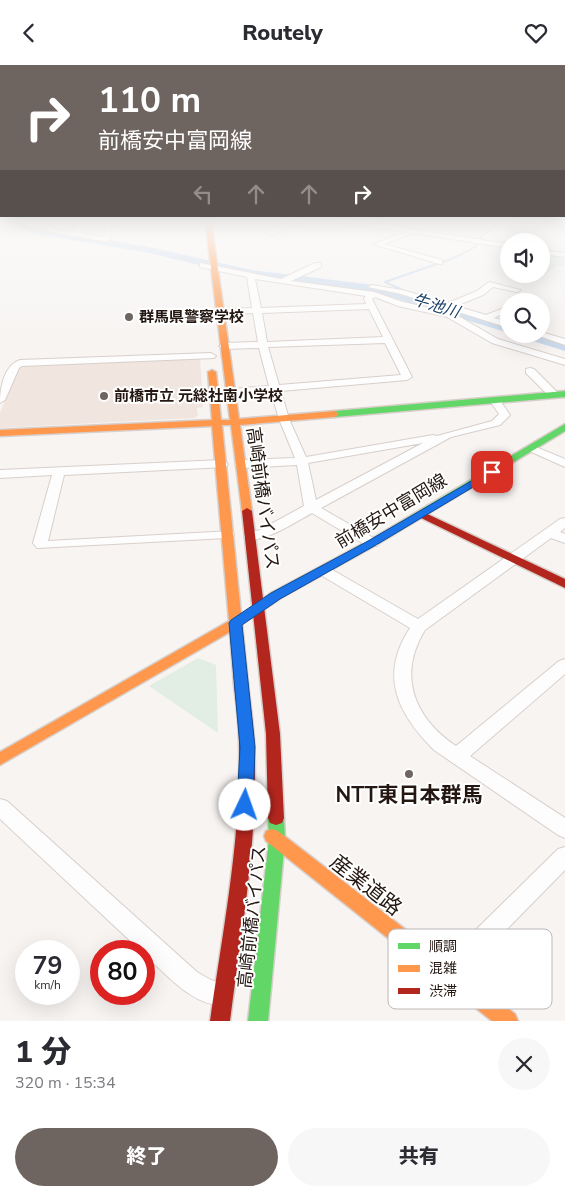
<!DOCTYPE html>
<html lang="ja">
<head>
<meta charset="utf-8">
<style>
	:root { --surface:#fff; --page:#f7f7f7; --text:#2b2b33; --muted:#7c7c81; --accent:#6e6460 }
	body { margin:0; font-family:"Nunito Sans","Noto Sans JP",sans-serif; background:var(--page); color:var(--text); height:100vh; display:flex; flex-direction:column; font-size:19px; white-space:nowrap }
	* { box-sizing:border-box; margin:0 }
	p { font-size:16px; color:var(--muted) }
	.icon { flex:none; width:28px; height:28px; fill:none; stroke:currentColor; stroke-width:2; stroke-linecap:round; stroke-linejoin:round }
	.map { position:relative; height:956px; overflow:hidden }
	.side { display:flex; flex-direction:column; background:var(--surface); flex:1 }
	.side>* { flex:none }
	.hud { position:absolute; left:0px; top:0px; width:565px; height:152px; box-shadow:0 5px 20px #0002; background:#6e6460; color:#fff; overflow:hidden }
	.buttons { position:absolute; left:500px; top:168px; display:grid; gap:10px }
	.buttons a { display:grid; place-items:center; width:50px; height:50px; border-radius:50%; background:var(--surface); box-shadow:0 5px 20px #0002; font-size:25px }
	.speed { position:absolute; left:15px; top:875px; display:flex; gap:10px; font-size:25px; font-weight:700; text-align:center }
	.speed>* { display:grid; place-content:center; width:65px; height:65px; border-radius:50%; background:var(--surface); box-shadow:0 5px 20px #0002; line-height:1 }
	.speed small { font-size:12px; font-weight:400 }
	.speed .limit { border:8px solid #d22; background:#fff; color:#111 }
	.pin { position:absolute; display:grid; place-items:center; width:42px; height:42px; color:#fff; margin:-21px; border-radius:10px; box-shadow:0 2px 8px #0006 }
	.me { position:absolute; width:55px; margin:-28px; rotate:3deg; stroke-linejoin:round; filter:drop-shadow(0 0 4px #0008) }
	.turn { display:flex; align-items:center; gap:18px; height:105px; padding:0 15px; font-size:22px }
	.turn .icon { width:65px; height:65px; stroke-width:2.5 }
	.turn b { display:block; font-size:35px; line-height:42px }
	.lanes { display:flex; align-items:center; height:48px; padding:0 15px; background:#0003; justify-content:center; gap:25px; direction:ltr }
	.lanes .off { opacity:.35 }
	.round { display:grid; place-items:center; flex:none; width:52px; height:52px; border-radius:26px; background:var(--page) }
	.headline { display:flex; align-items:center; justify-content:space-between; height:85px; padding:0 15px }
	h1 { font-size:30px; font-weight:800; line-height:38px }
	.action { display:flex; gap:10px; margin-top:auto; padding:10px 15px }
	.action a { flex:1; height:58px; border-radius:30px; background:var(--accent); color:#fff; font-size:20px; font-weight:800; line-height:58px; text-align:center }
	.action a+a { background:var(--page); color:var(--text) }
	header { display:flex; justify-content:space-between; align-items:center; height:65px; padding:0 15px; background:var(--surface); font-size:22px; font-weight:800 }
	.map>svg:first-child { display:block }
	.built { fill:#f0e5df }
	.green { fill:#e2eee4 }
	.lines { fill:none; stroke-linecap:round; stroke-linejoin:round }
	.stream { stroke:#c7d8ec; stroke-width:2 }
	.river { fill:#c7d8ec; fill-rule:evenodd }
	.street-casing { stroke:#d8cfca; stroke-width:2 }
	.fast-casing { stroke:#d8cfca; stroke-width:3 }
	.slow-casing { stroke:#d8cfca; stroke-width:3 }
	.jam-casing { stroke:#d8cfca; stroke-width:3 }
	.street { fill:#fefdfd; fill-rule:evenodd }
	.fast { fill:#63d668; fill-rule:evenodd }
	.slow { fill:#ff974d; fill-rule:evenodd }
	.jam { fill:#b3261e; fill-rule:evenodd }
	.route { fill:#1a73e8; stroke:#114b97 }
	.poi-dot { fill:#6e6460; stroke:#fff; stroke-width:2 }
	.labels { text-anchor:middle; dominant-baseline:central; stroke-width:4; stroke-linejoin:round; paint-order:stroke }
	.far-poi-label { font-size:15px; font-weight:bold; fill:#241711; stroke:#fff; text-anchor:start }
	.far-water-label { font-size:16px; font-style:italic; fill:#1a4066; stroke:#fff }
	.street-label { font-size:18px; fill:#241711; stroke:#fff }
	.near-poi-label { font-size:21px; font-weight:bold; fill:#241711; stroke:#fff }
	.near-street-label { font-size:21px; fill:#241711; stroke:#fff }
	.key { fill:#fff; stroke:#bdb9b8; stroke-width:1 }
	.key-label { font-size:14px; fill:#241711 }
</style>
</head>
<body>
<header><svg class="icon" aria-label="back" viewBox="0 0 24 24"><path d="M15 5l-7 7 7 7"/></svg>Routely<svg class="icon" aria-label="heart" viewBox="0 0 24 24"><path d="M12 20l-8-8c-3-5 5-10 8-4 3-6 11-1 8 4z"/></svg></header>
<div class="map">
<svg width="565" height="956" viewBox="0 0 565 956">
	<rect width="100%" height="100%" fill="#f7f4f2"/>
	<!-- built -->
	<polygon class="built" points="200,293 203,342 197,343 198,351 194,353 0,363 0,348 19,301"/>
	<!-- green -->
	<g class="green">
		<polygon points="541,188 565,192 565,202 557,200 542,211 534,209 541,209"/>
		<polygon points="198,593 216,600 218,668 149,621"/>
	</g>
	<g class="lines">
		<!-- stream -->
		<polyline class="stream" points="405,226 385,217 451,194 468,186 476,181 481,172 504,155"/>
		<!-- river -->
		<g class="river">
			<polygon points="5,155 18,155 38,163 149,182 252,205 382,221 509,259 509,268 381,229 252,213 149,188 36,169"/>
			<polygon points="518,269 538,269 565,277 565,286 520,272"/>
		</g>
		<defs>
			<g id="street">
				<polygon points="49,155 55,155 53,164 74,167 77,155 83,155 81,168 104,172 106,155 112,155 110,175 107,177 47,166"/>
				<path d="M 293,155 L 300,155 C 293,162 273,173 265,168 Z"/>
				<polygon points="336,155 351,155 509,179 509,183 413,168 384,179 442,195 442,199 439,199 373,179 406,167 339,157"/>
				<polygon points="541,185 565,188 565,192 541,189"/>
				<path d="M 200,198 L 281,214 L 315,198 L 321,198 L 321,202 L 291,216 L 374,227 L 403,237 L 453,248 L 498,274 L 565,294 L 565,300 L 492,278 L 447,252 L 398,241 L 375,232 L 372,234 L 373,236 L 412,312 L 407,315 L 281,326 L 289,354 L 306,392 L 433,370 L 437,371 L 492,356 L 499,349 L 490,336 L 495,333 L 499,334 L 510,350 L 500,360 L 451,372 L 321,443 L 377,475 L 379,478 L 377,481 L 367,481 L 312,448 C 295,457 265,478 246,474 L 244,471 L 246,468 L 260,465 L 304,441 L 297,400 L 241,403 L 235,399 L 241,395 L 295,393 L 279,354 L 271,327 L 231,330 L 226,327 L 231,324 L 269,321 L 259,283 L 224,284 L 219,281 L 224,278 L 258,277 L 253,248 L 221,250 L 217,247 L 221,244 L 252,243 L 247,212 L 200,202 ZM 255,214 L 366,231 L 364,233 L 366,239 L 261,243 ZM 369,244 L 383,272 L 267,277 L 262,248 ZM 385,278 L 401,310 L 279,320 L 268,282 ZM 423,378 L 316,435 L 308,398 Z"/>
				<polygon points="489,217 521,225 517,227 493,222 483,230 456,241 486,250 509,241 509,246 494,253 509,257 509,263 401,229 368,222 372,220 402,225 448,238 477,226"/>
				<polygon points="541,267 565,274 565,280 533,269 541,269"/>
				<path d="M 211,288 L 216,291 L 214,293 L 22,301 L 19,303 L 5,335 L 0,338 C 0,323 4,300 20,295 Z"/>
				<polygon points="530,303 534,304 558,328 559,330 558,332 550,332 526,308 526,304"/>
				<polygon points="531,380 565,394 565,402 527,385 525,383"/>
				<polygon points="222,395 228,399 226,402 64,410 48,476 232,466 234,469 232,472 227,473 37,483 33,478 52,410 0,413 0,405"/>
				<path d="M 565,453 L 565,463 L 560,467 L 565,469 L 565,478 L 551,473 L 425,565 C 397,610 414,653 456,681 L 559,596 L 565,594 L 565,609 L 470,691 L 565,753 L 565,773 L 558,770 L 434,685 C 397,648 379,610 410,563 L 319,509 L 317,506 L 319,503 L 329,503 L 418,554 L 560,454 Z"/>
				<path d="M 0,734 L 7,736 L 197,907 L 211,915 L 229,921 L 233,929 L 229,937 C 200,950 164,907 144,889 L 144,886 L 141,886 L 0,754 Z"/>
				<polygon points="565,782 565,805 456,916 448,920 440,916 436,908 440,900 558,784"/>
			</g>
			<g id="fast">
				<polygon points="565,326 565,332 335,352 331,349 335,346"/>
				<polygon points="565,359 565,366 376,480 279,534 252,553 244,553 242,550 271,528 368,476"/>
				<polygon points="276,746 282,748 284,753 285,774 268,956 248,956 269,774 268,753 270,748"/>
			</g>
			<g id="slow">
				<polygon points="205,155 211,155 239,354 335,346 339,349 335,352 240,360 252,446 247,449 242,446 231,360 222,360 248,619 246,623 241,624 236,623 234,619 230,567 0,700 0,687 229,556 212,361 0,371 0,365 212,355 208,307 212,305 216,307 221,355 230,355"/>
				<polygon points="272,764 278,766 515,949 518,956 492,956 266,776 264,771 266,766"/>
			</g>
			<g id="jam">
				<polygon points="247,443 252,446 280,669 284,753 282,758 276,760 270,758 268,753 266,669 242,446"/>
				<polygon points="421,446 565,514 565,523 417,451 416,449"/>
				<path d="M 241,614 L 246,615 L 248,619 C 250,638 253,657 254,676 C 259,769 242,864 230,956 L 210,956 C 223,864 242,769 239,676 C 239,657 236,638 234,619 L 236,615 Z"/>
			</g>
		</defs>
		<!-- street casing -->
		<use href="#street" class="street-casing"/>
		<!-- fast casing -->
		<use href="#fast" class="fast-casing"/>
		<!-- slow casing -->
		<use href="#slow" class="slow-casing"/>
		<!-- jam casing -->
		<use href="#jam" class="jam-casing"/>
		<!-- street -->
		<use href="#street" class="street"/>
		<!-- fast -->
		<use href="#fast" class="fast"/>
		<!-- slow -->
		<use href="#slow" class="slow"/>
		<!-- jam -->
		<use href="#jam" class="jam"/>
	</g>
	<!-- sky -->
	<linearGradient id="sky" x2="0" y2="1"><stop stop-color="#9bc2ea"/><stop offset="0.54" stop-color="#fbfaf9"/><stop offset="1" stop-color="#fbfaf9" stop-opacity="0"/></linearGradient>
	<rect width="565" height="289" fill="url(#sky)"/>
	<!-- route -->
	<polygon class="route" points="492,404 497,407 495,409 376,480 280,534 242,560 255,682 253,740 250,745 245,747 239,745 237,740 240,682 229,558 231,555 271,528 368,476"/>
	<!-- markers -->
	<g class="poi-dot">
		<circle cx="129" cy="252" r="5"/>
		<circle cx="104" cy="331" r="5"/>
		<circle cx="409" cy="709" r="5"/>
	</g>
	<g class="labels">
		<!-- far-poi labels -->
		<g class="far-poi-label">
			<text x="139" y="252">群馬県警察学校</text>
			<text x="114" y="331">前橋市立 元総社南小学校</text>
		</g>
		<!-- far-water labels -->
		<g class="far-water-label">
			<text transform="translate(436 241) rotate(17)">牛池川</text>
		</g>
		<!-- street labels -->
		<g class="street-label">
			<text transform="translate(263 433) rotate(82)">高崎前橋バイパス</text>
			<text transform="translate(391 446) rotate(-31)">前橋安中富岡線</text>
			<text transform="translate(252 852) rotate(-84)">高崎前橋バイパス</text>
		</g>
		<!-- near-poi labels -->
		<g class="near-poi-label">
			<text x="409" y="730">NTT東日本群馬</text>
		</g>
		<!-- near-street labels -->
		<g class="near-street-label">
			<text transform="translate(366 820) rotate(38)">産業道路</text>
		</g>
	</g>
	<!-- legend -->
	<rect x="388" y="864" width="164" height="80" rx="8" class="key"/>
	<rect x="398" y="878" width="22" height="6" fill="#63d668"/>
	<rect x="398" y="900" width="22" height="7" fill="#ff974d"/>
	<rect x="398" y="923" width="22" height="6" fill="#b3261e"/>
	<g class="key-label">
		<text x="429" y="886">順調</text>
		<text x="429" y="908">混雑</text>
		<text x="429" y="931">渋滞</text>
	</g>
</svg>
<div class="buttons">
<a><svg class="icon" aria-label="sound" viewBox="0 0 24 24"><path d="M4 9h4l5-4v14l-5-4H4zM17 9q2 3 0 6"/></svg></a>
<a><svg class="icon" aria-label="search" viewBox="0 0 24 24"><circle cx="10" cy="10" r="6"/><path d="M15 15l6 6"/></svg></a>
</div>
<div class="speed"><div>79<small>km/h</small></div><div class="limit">80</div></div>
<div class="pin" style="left:492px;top:407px;background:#d93025"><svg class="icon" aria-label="arrive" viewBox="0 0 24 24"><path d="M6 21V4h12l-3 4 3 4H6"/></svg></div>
<svg class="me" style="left:245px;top:740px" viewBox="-20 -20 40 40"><circle r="19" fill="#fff"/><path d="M0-13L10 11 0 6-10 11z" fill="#1a73e8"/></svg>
<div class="hud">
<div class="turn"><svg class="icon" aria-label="right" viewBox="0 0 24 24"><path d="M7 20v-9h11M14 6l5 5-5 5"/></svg><div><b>110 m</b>前橋安中富岡線</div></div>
<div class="lanes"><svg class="icon off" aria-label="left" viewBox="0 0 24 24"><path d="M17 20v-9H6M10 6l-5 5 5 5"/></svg><svg class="icon off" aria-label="ahead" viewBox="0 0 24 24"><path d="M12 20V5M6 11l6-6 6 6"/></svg><svg class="icon off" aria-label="ahead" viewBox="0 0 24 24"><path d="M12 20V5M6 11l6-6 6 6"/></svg><svg class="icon" aria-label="right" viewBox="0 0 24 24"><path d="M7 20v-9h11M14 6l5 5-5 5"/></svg></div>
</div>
</div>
<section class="side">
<div class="headline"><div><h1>1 分</h1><p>320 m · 15:34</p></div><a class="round"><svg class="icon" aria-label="close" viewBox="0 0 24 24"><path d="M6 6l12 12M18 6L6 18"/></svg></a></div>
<div class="action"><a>終了</a><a>共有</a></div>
</section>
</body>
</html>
